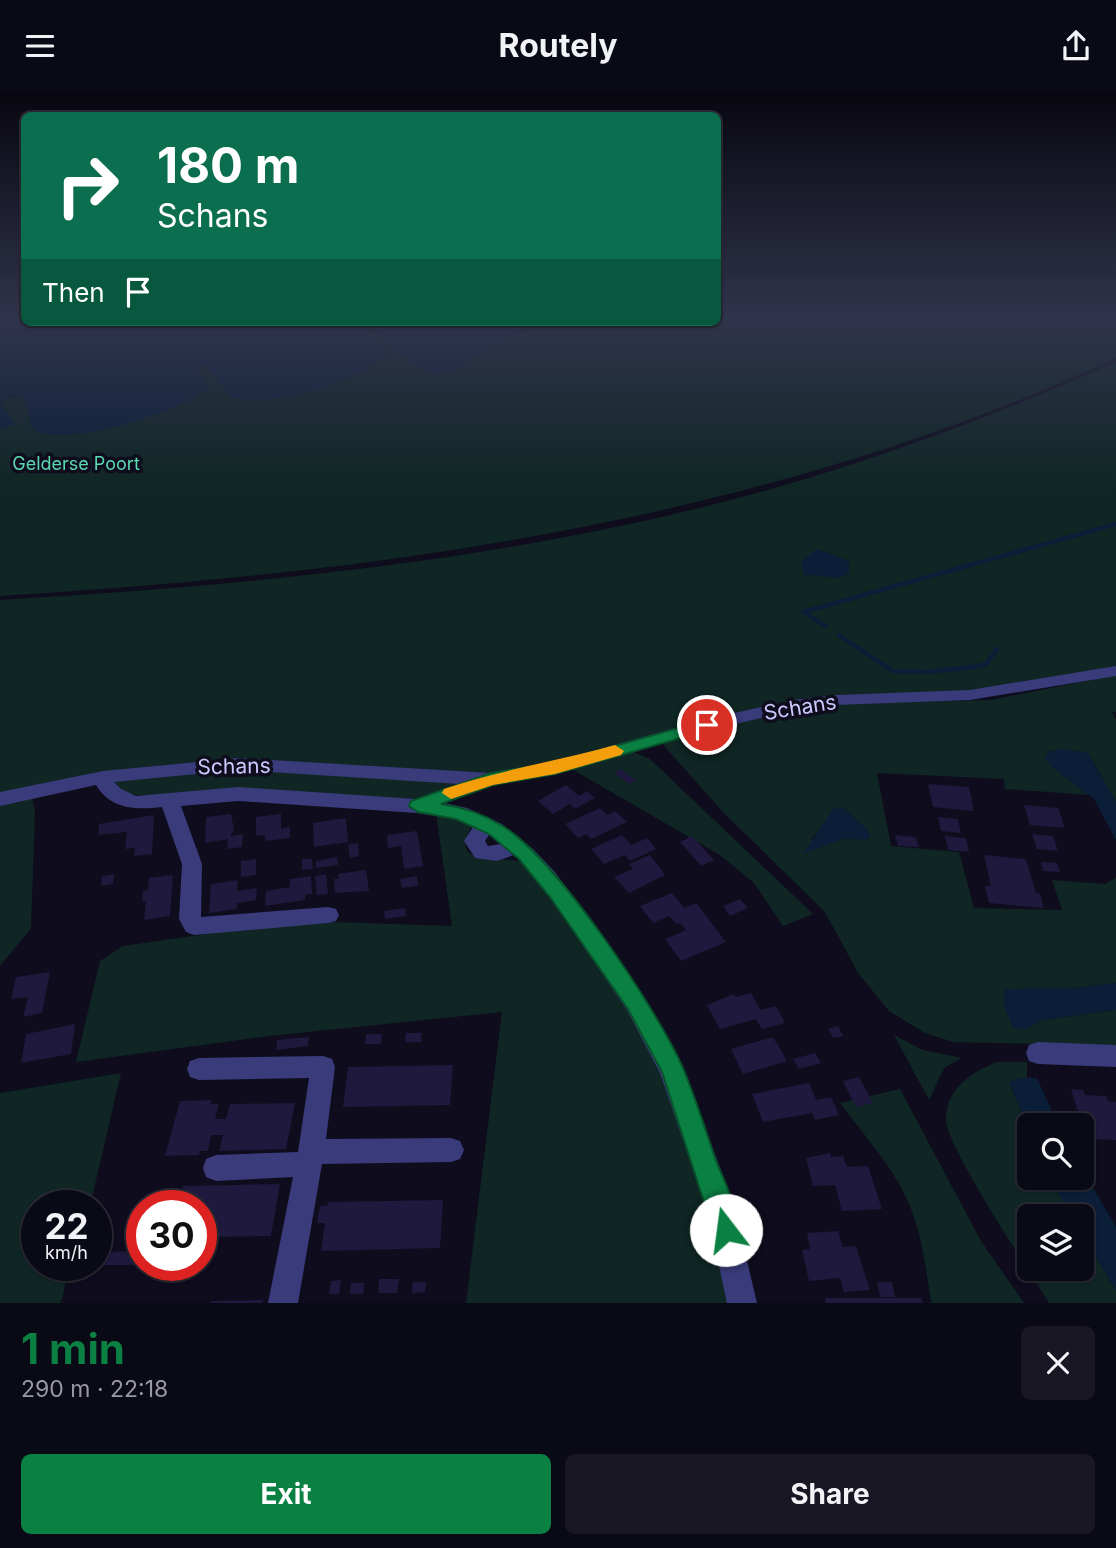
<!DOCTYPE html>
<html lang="en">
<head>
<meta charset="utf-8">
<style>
	:root { --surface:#0a0916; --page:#181723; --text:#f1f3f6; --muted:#999aa1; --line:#2a2a35; --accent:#0b8043 }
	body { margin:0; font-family:Inter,sans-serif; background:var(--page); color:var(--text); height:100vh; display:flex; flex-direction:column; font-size:26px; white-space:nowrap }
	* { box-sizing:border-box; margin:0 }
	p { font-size:23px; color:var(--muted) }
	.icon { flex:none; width:38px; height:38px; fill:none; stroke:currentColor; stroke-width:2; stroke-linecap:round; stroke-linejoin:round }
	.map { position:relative; height:1212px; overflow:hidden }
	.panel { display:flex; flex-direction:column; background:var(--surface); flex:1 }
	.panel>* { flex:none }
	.banner { position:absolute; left:21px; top:21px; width:700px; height:214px; border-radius:10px; box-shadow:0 2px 5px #0004,0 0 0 2px var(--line); background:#0b6e4f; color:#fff; overflow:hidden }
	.controls { position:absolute; left:1017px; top:1022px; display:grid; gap:14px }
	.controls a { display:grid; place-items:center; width:77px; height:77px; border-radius:10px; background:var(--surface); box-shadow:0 2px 5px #0004,0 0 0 2px var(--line); font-size:35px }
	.speed { position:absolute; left:21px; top:1099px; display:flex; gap:14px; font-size:35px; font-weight:700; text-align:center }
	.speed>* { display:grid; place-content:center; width:91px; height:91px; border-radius:50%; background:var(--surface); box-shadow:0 2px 5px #0004,0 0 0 2px var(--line); line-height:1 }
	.speed small { font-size:18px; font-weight:400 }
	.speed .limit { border:10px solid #d22; background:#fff; color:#111 }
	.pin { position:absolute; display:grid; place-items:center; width:60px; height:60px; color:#fff; margin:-30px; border:4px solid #fff; border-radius:50%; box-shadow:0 2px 7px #0007 }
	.me { position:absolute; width:77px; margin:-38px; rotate:345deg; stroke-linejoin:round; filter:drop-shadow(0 0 5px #0008) }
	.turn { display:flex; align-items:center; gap:24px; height:147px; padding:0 21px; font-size:32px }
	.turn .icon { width:91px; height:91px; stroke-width:2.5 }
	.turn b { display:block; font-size:49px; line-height:60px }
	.then { display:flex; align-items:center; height:66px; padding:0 21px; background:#0003; gap:14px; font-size:26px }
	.round { display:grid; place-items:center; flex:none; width:74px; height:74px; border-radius:10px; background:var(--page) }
	.summary { display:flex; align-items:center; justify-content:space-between; height:119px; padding:0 21px }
	h1 { font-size:42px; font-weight:700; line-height:52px; color:var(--accent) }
	.button { display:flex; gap:14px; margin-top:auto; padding:14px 21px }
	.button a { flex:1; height:80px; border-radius:10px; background:var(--accent); color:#fff; font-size:28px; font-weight:700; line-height:80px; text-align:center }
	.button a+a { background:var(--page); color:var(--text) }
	header { display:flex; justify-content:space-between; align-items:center; height:91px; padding:0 21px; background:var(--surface); font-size:32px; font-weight:700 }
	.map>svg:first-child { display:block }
	.green { fill:#0f2624; fill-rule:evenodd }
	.water { fill:#0a1e38 }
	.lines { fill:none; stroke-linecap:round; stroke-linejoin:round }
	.stream { stroke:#0a1e38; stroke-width:4.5 }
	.building { fill:#1e193d }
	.minor { fill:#393b7a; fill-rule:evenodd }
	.route { fill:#0b8043; stroke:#07532c; stroke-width:2 }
	.slow { fill:#f59e0b }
	.labels { text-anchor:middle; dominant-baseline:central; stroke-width:7; stroke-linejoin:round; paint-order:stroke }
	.far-park-label { font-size:18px; fill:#59dab1; stroke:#0e0c1d }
	.street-label { font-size:21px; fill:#cccafd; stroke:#0e0c1d }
</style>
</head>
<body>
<header><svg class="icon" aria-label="menu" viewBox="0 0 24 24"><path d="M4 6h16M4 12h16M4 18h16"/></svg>Routely<svg class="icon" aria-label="share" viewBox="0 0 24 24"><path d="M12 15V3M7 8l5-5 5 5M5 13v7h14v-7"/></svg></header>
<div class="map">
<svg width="1116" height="1212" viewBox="0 0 1116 1212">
	<rect width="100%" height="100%" fill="#0e0c1d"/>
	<!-- green -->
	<g class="green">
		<path d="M 1116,229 L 1116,267 C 765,430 383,482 0,505 L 0,308 L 195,274 L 412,231 Z"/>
		<path d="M 1116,271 L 1116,577 L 959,602 L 838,605 L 590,664 L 497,682 L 429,682 L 223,668 L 118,679 L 0,703 L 0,509 C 256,494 516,469 764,400 C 885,366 1002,322 1116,271 Z"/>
		<path d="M 1116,584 L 1116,621 L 1112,621 L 1116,629 L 1116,711 L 1088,662 L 1063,658 L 1049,661 L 1045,666 L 1052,676 L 1089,704 L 1005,698 L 1004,688 L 877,682 L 891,755 L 959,761 L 974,817 L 1062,819 L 1052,789 L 1105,793 L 1116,787 L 1116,892 L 1073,897 L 1026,938 L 1042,929 L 1116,919 L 1116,955 L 953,951 L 925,942 L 889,920 L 858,882 L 825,821 L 723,721 L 664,655 L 664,652 L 810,613 L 991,609 ZM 842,716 L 867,738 L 870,745 L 866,749 L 845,747 L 832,751 L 811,748 Z"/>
		<polygon points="629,659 650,668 813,823 783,835 754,792 720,764 570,677"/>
		<polygon points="244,678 457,692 421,708 138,704 126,703 112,694 115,690"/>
		<polygon points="32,707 35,720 31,837 0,875 0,714"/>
		<path d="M 436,722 L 474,731 C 442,783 510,760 528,774 L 649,946 L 722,1153 L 736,1212 L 466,1212 L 502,921 L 269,945 L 76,971 L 100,870 L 123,855 L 255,836 L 333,831 L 452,835 Z"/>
		<polygon points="894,944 923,959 962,967 944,977 929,1009"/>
		<path d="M 997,971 L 1027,971 L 1027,987 L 1009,991 L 1029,1039 L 1029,1087 L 1049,1087 L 1072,1125 L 1029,1125 L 1029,1178 L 1082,1178 L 1082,1141 L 1116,1200 L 1116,1212 L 1049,1212 C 1031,1182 945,1054 946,1028 C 947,996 971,982 997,971 Z"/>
		<polygon points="121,982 90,1115 37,1115 37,1174 70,1174 61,1212 0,1212 0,1002"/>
		<path d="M 900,998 L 981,1150 L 1024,1212 L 931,1212 C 926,1174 920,1130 901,1096 C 884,1066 860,1039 840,1012 Z"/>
	</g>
	<!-- water -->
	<g class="water">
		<path d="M 0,229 L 24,231 L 534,231 L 528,240 L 503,250 L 462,273 L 455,280 L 433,283 L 417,276 L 376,241 L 366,242 L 391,265 C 377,267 366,279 353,284 C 317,300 269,315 230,306 L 205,273 L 195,274 L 210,297 C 203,300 198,304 191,308 C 162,325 63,357 32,338 L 24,306 C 17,303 6,304 1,311 L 15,334 L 0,338 Z"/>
		<path d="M 817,458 L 849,470 L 849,482 C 836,492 820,482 804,484 L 801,470 Z"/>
		<polygon points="1063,658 1088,662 1116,711 1116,749 1094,708 1052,676 1044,666 1049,661"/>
		<polygon points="842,716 867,738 870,745 866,749 845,747 803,763 833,718"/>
		<polygon points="1116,892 1116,919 1042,929 1026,938 1013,937 1003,912 1005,898 1073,897"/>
		<polygon points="1021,987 1037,987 1058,1034 1029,1034 1029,1039 1009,991"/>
		<polygon points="1082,1078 1116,1136 1116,1200 1082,1141 1082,1125 1072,1125 1049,1087 1082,1087"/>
	</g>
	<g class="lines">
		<!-- stream -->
		<g class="stream">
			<polyline points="826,535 803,521 1116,433"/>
			<polyline points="839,544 893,580 925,581 974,576 986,573 997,558"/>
		</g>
	</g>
	<!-- building -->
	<g class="building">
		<polygon points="621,678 629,684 636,689 629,693 614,682"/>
		<polygon points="928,693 969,696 974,720 933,716"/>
		<polygon points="566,694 579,705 587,700 595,707 575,718 570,713 553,723 538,710"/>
		<polygon points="1024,714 1058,717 1065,737 1030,734"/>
		<polygon points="600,717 607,724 615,720 627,731 591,748 587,743 578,747 565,733"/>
		<polygon points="231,723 234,739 230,745 243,743 242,756 227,758 228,748 205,752 206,726"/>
		<polygon points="281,723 281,738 290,736 290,747 265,750 265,744 256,745 256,726"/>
		<polygon points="154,724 152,763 134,765 135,757 125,758 127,741 98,744 99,733"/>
		<polygon points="938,726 958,728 961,742 941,740"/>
		<polygon points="346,727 348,751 314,756 313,732"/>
		<polygon points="417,740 423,775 404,778 401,755 388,757 387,744"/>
		<polygon points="1032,743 1053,745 1058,760 1037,758"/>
		<polygon points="622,744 631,754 647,747 656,758 630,770 625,764 604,773 591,758"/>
		<polygon points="895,744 916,746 919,756 898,755"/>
		<polygon points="692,745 714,769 701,775 680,751"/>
		<polygon points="945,745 966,747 969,761 948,759"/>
		<polygon points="358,752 359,765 350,767 348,753"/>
		<polygon points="650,764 665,784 629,802 614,786 633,778 629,773"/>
		<polygon points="984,764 1026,768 1036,802 1040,803 1044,817 989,812 985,795 991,795"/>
		<polygon points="337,766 338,774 316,777 316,770"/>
		<polygon points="256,768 256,784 241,786 241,770"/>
		<polygon points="302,768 312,768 313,778 302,779"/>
		<polygon points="1041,771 1057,772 1060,781 1043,780"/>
		<polygon points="366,779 369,800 335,802 334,788 339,788 338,783"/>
		<polygon points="114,783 113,793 101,795 102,785"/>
		<polygon points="326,783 328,803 317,804 315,785"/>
		<polygon points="173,784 170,825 144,829 146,810 142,810 143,800 148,799 149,787"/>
		<polygon points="311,785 312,803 305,804 305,809 265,815 266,800 290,796 290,788"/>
		<polygon points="417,785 418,795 402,797 400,788"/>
		<polygon points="238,789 237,800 257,797 256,809 237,812 237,818 209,822 211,793"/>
		<polygon points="672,802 684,817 696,812 726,851 681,870 665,848 686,839 680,832 676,833 669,825 653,832 640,815"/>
		<polygon points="740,808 748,817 730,825 723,815"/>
		<polygon points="405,817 406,825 385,828 384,820"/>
		<polygon points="50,881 42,922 23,926 28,906 11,908 16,886"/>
		<polygon points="751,902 760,919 776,915 785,932 762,938 756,928 720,938 707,914 734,903 736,906"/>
		<polygon points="75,933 71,963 21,972 26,943"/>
		<polygon points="838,935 843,945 833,947 828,938"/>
		<polygon points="406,942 422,942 421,951 405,951"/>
		<polygon points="366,943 382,943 381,953 365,953"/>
		<polygon points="309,946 308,955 276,959 277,949"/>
		<polygon points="773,946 787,970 743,983 731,958"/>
		<polygon points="815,962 821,972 799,978 793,968"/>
		<polygon points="453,974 450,1014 343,1016 348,976"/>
		<polygon points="859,986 873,1012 856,1016 843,990"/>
		<polygon points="809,992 816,1009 831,1006 839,1024 815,1029 812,1022 763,1031 752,1003"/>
		<polygon points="1071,998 1083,999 1085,1004 1106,1005 1109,1011 1116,1011 1116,1049 1091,1048 1085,1043"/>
		<polygon points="212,1009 211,1013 219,1013 215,1028 226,1028 230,1013 295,1012 286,1058 219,1060 223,1044 211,1044 208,1060 200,1060 199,1064 165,1065 180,1010"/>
		<polygon points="830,1062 831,1066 843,1065 847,1076 868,1075 882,1118 842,1120 835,1094 813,1095 806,1067"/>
		<polygon points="280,1093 271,1145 201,1146 201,1115 178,1115 183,1095"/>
		<polygon points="443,1109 440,1157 321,1160 325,1132 317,1132 320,1115 327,1115 328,1111"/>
		<polygon points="838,1140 843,1156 856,1155 870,1199 844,1201 840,1187 809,1190 802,1159 810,1158 807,1142"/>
		<polygon points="142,1160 138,1174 100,1174 104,1161"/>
		<polygon points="379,1188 399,1188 397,1202 378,1202"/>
		<polygon points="341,1189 339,1203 329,1203 331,1190"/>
		<polygon points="413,1191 426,1191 425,1201 412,1202"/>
		<polygon points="877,1191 892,1191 895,1206 880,1206"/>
		<polygon points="351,1192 364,1192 363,1203 350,1203"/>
		<polygon points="825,1207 921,1207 923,1212 826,1212"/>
		<polygon points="263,1209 262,1212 211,1212 211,1210"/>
	</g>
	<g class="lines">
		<!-- minor -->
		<g class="minor">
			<path d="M 1116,575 L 1116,585 L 970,609 L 836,614 L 794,619 L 710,639 L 555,683 L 488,694 L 444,712 L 467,717 L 502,733 L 533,758 L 555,781 L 643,905 L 684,979 L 734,1115 L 757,1212 L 727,1212 L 706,1115 L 660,982 L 627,919 L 541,793 L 514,764 L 497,770 L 475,767 L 464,750 L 473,736 L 456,728 L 417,722 L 238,710 L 181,715 L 202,773 L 201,826 L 328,816 L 336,818 L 339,824 L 336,830 L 328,832 L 194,844 L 186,841 L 179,828 L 182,773 L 162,716 C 137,719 111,719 96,694 L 0,715 L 0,701 L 103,680 L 238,667 L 491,682 L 555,671 L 707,628 L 794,609 L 836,604 L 970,599 ZM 238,679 L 459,693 L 416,708 L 238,696 L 136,705 L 121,698 L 114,691 ZM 489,744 L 500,753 L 488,755 L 485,750 Z"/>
			<polygon points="1038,951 1116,954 1116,976 1038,973 1029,970 1026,962 1029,954"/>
			<polygon points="323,965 332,968 335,976 326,1048 451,1047 460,1050 464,1059 460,1068 451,1071 322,1073 298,1212 268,1212 293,1086 216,1090 206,1086 203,1077 206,1068 216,1064 298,1061 309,987 199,989 190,986 187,978 190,970 199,967"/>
		</g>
	</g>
	<!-- sky -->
	<linearGradient id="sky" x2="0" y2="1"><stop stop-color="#080710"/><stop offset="0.57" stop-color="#30344c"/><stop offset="1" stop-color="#30344c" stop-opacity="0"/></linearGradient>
	<rect width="1116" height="399" fill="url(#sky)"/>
	<!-- route -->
	<path class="route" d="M 707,629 L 712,631 L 712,638 L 555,683 L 493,694 L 441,713 C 462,716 483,723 501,734 C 556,767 656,916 683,977 C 695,1006 705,1037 715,1067 C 723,1089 744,1125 735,1148 L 726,1152 L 716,1148 L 662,981 L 628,918 L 550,806 L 519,768 L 489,743 L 456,728 L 418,721 L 409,715 L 411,710 L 491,682 L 554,672 Z"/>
	<!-- slow -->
	<path class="slow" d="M 615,654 L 624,660 L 621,664 L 555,683 L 493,694 L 451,708 L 442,702 L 444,698 C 500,679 558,670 615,654 Z"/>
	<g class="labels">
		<!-- far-park labels -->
		<g class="far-park-label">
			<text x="76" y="372">Gelderse Poort</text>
		</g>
		<!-- street labels -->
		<g class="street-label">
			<text transform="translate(800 616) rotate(-9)">Schans</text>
			<text transform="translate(234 675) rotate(-1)">Schans</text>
		</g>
	</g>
</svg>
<div class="controls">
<a><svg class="icon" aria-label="search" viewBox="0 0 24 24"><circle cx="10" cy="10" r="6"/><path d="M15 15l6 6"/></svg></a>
<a><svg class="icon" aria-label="layers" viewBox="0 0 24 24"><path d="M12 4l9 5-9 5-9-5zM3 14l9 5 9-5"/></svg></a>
</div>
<div class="speed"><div>22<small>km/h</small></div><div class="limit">30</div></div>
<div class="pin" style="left:707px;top:634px;background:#d93025"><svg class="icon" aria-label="arrive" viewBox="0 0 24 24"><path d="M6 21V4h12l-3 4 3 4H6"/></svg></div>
<svg class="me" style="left:726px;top:1139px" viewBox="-20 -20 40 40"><circle r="19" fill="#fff"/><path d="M0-13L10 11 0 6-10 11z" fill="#0b8043"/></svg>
<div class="banner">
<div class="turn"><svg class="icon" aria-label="right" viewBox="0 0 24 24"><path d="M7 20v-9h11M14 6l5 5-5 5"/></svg><div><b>180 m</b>Schans</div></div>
<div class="then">Then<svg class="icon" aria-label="arrive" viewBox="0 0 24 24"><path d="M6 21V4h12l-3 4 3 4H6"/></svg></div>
</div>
</div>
<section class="panel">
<div class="summary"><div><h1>1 min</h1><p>290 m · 22:18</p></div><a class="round"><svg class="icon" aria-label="close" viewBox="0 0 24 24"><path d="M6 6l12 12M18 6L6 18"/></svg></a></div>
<div class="button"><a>Exit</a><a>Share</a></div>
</section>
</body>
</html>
